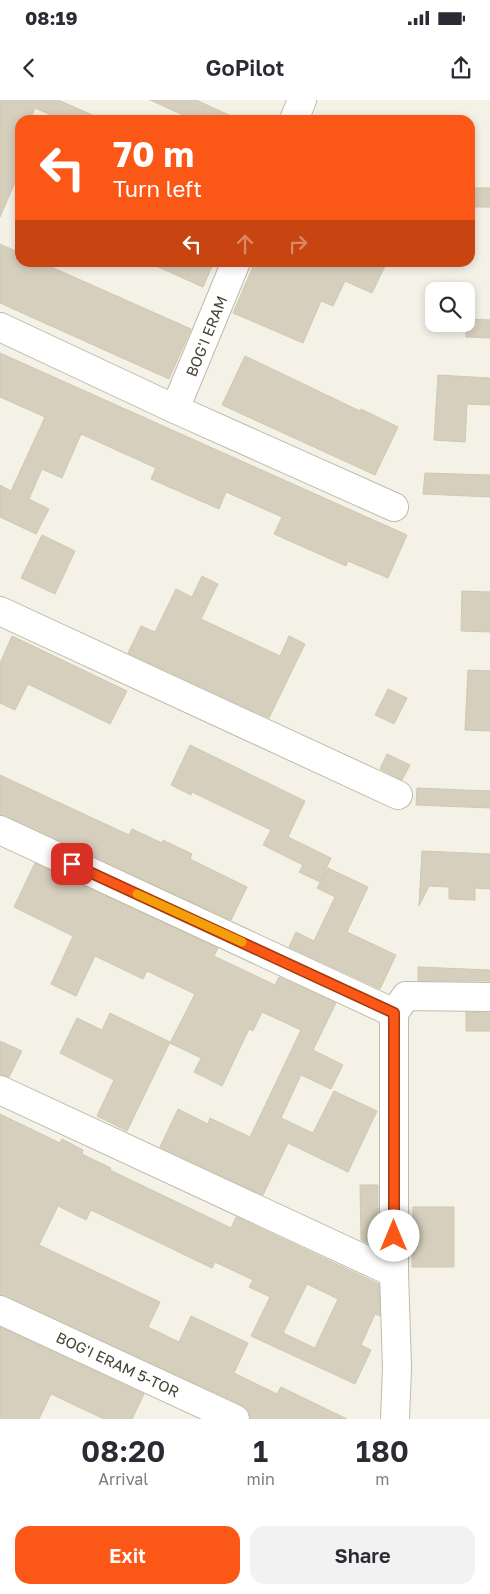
<!DOCTYPE html>
<html lang="en">
<head>
<meta charset="utf-8">
<style>
	:root { --surface:#fff; --page:#f2f2f3; --text:#2b2b33; --muted:#7c7c81; --accent:#fb5717 }
	body { margin:0; font-family:"Golos Text",sans-serif; background:var(--page); color:var(--text); height:100vh; display:flex; flex-direction:column; font-size:19px; white-space:nowrap }
	* { box-sizing:border-box; margin:0 }
	p { font-size:16px; color:var(--muted) }
	.icon { flex:none; width:28px; height:28px; fill:none; stroke:currentColor; stroke-width:2; stroke-linecap:round; stroke-linejoin:round }
	.map { position:relative; height:1319px; overflow:hidden }
	.sheet { display:flex; flex-direction:column; background:var(--surface); flex:1 }
	.sheet>* { flex:none }
	.top-card { position:absolute; left:15px; top:15px; width:460px; height:152px; border-radius:15px; box-shadow:0 2px 8px #0003; background:#fb5717; color:#fff; overflow:hidden }
	.fabs { position:absolute; left:425px; top:182px; display:grid; gap:10px }
	.fabs a { display:grid; place-items:center; width:50px; height:50px; border-radius:10px; background:var(--surface); box-shadow:0 2px 8px #0003; font-size:25px }
	.pin { position:absolute; display:grid; place-items:center; width:42px; height:42px; color:#fff; margin:-21px; border-radius:10px; box-shadow:0 2px 8px #0006 }
	.me { position:absolute; width:55px; margin:-28px; rotate:0deg; stroke-linejoin:round; filter:drop-shadow(0 0 4px #0008) }
	.turn { display:flex; align-items:center; gap:18px; height:105px; padding:0 15px; font-size:22px }
	.turn .icon { width:65px; height:65px; stroke-width:2.5 }
	.turn b { display:block; font-size:35px; line-height:42px }
	.lanes { display:flex; align-items:center; height:48px; padding:0 15px; background:#0003; justify-content:center; gap:25px; direction:ltr }
	.lanes .off { opacity:.35 }
	.eta { display:flex; justify-content:space-evenly; align-items:center; height:85px; text-align:center }
	.eta b { font-size:30px; font-weight:600; line-height:35px }
	.cta { display:flex; gap:10px; margin-top:auto; padding:10px 15px }
	.cta a { flex:1; height:58px; border-radius:15px; background:var(--accent); color:#fff; font-size:20px; font-weight:600; line-height:58px; text-align:center }
	.cta a+a { background:var(--page); color:var(--text) }
	.status { display:flex; justify-content:space-between; align-items:center; height:35px; padding:0 25px; background:var(--surface); direction:ltr }
	.status svg { height:14px; fill:currentColor }
	header { display:flex; justify-content:space-between; align-items:center; height:65px; padding:0 15px; background:var(--surface); font-size:22px; font-weight:600 }
	.map>svg:first-child { display:block }
	.building { fill:#d6cfbd; stroke:#d0c8b0; fill-rule:evenodd }
	.lines { fill:none; stroke-linecap:round; stroke-linejoin:round }
	.minor-casing { stroke:#bfbbaa; stroke-width:30 }
	.minor { stroke:#fff; stroke-width:28 }
	.route-casing { stroke:#a3390f; stroke-width:12 }
	.route { stroke:#fb5717; stroke-width:9 }
	.slow { stroke:#f59e0b; stroke-width:9 }
	.labels { text-anchor:middle; dominant-baseline:central; stroke-width:4; stroke-linejoin:round; paint-order:stroke }
	.street-label { font-size:15px; fill:#474336; stroke:#fff }
</style>
</head>
<body>
<div class="status"><b>08:19</b><svg viewBox="0 0 49 12"><path d="M0 12V9h3v3zM5 12V6h3v6zM10 12V3h3v9zM15 12V0h3v12zM26 1h20v11H26zM47 4h2v5h-2z"/></svg></div>
<header><svg class="icon" aria-label="back" viewBox="0 0 24 24"><path d="M15 5l-7 7 7 7"/></svg>GoPilot<svg class="icon" aria-label="share" viewBox="0 0 24 24"><path d="M12 15V3M7 8l5-5 5 5M5 13v7h14v-7"/></svg></header>
<div class="map">
<svg width="490" height="1319" viewBox="0 0 490 1319">
	<rect width="100%" height="100%" fill="#f4f2e7"/>
	<!-- building -->
	<g class="building">
		<polygon points="0,0 58,0 104,20 62,20 35,8 30,20 20,20 20,71 0,117"/>
		<polygon points="150,0 196,0 240,20 194,20"/>
		<rect x="470" y="88" width="20" height="19"/>
		<polygon points="0,144 20,153 20,162 40,162 191,229 169,279 0,203"/>
		<polygon points="147,162 214,162 203,187"/>
		<polygon points="255,162 387,162 372,193 345,181 333,206 321,201 303,243 233,213"/>
		<polygon points="466,219 490,220 490,238 466,237"/>
		<polygon points="0,253 407,435 388,478 348,461 346,466 274,434 282,417 226,392 219,409 151,379 156,368 81,334 62,378 42,369 29,399 49,409 36,434 0,417 0,385 11,391 45,317 0,297"/>
		<polygon points="245,256 360,311 361,309 398,327 375,375 222,305"/>
		<polygon points="438,275 490,278 490,305 467,304 465,342 434,340"/>
		<polygon points="425,373 490,375 490,397 423,394"/>
		<polygon points="42,435 75,451 55,494 21,478"/>
		<polygon points="202,476 218,484 201,519 280,556 289,536 305,544 269,618 128,553 141,526 155,532 176,489 192,497"/>
		<polygon points="462,491 490,492 490,532 461,531"/>
		<polygon points="12,536 127,591 110,624 28,584 15,610 0,603 0,563"/>
		<polygon points="468,570 490,571 490,631 465,630"/>
		<polygon points="388,589 407,598 394,624 375,615"/>
		<polygon points="190,645 305,701 288,737 331,758 320,782 299,772 303,765 263,745 271,730 192,692 191,695 171,685"/>
		<polygon points="387,654 410,665 402,680 380,669"/>
		<polygon points="0,675 129,735 132,729 162,743 163,740 192,754 190,759 247,787 231,820 0,715"/>
		<polygon points="417,688 490,691 490,708 416,705"/>
		<polygon points="422,751 490,754 490,789 475,788 475,800 449,799 449,787 429,786 419,806"/>
		<polygon points="35,763 218,848 214,856 275,885 279,877 336,903 313,950 343,965 331,989 301,975 281,1018 313,1033 334,991 377,1011 348,1072 288,1043 263,1095 160,1047 178,1009 208,1024 210,1018 250,1037 301,930 262,912 253,931 249,929 222,986 194,972 201,958 170,943 195,894 147,871 143,879 95,856 76,896 51,884 73,836 14,807"/>
		<polygon points="328,768 368,787 347,832 396,855 380,889 289,847 296,832 314,841 335,797 317,788"/>
		<polygon points="418,867 490,870 490,881 418,881"/>
		<polygon points="466,912 490,913 490,931 466,931"/>
		<polygon points="110,913 170,942 127,1031 97,1016 114,980 60,953 77,918 102,930"/>
		<polygon points="0,941 22,951 9,977 0,975"/>
		<path d="M 0,1014 L 60,1043 L 62,1039 L 83,1050 L 82,1054 L 111,1068 L 110,1070 L 231,1128 L 236,1117 L 379,1184 L 380,1216 L 375,1214 L 361,1245 L 371,1250 L 355,1284 L 251,1236 L 270,1197 L 249,1187 L 253,1180 L 215,1162 L 212,1168 L 91,1110 L 86,1120 L 58,1106 L 39,1145 L 160,1202 L 148,1227 L 179,1242 L 191,1216 L 248,1243 L 234,1273 L 277,1294 L 281,1287 L 347,1319 L 250,1319 L 248,1310 L 242,1305 L 0,1195 ZM 307,1184 L 338,1199 L 315,1248 L 283,1233 Z"/>
		<polygon points="360,1085 378,1085 378,1147 361,1140"/>
		<polygon points="413,1107 454,1107 454,1167 412,1167"/>
		<polygon points="0,1227 144,1294 132,1319 104,1319 51,1294 39,1319 0,1319"/>
	</g>
	<g class="lines">
		<defs>
			<g id="minor">
				<polyline points="294,20 302,0"/>
				<polyline points="0,227 175,309 394,407"/>
				<polyline points="175,309 236,162"/>
				<polyline points="0,511 398,695"/>
				<polyline points="0,730 394,913"/>
				<polyline points="0,990 394,1173"/>
				<polyline points="0,1210 235,1319"/>
				<polyline points="395,1319 397,1268 394,1173 394,913 406,896 490,897"/>
			</g>
		</defs>
		<!-- minor casing -->
		<use href="#minor" class="minor-casing"/>
		<!-- minor -->
		<use href="#minor" class="minor"/>
	</g>
	<g class="lines">
		<defs>
			<polyline id="route" points="72,764 394,913 394,1136"/>
		</defs>
		<!-- route casing -->
		<use href="#route" class="route-casing"/>
		<!-- route -->
		<use href="#route" class="route"/>
		<!-- slow -->
		<polyline class="slow" points="137,794 242,842"/>
	</g>
	<g class="labels">
		<!-- street labels -->
		<g class="street-label">
			<text transform="translate(206 236) rotate(-68)">BOG'I ERAM</text>
			<text transform="translate(118 1264) rotate(25)">BOG'I ERAM 5-TOR</text>
		</g>
	</g>
</svg>
<div class="fabs">
<a><svg class="icon" aria-label="search" viewBox="0 0 24 24"><circle cx="10" cy="10" r="6"/><path d="M15 15l6 6"/></svg></a>
</div>
<div class="pin" style="left:72px;top:764px;background:#d93025"><svg class="icon" aria-label="arrive" viewBox="0 0 24 24"><path d="M6 21V4h12l-3 4 3 4H6"/></svg></div>
<svg class="me" style="left:394px;top:1136px" viewBox="-20 -20 40 40"><circle r="19" fill="#fff"/><path d="M0-13L10 11 0 6-10 11z" fill="#fb5717"/></svg>
<div class="top-card">
<div class="turn"><svg class="icon" aria-label="left" viewBox="0 0 24 24"><path d="M17 20v-9H6M10 6l-5 5 5 5"/></svg><div><b>70 m</b>Turn left</div></div>
<div class="lanes"><svg class="icon" aria-label="left" viewBox="0 0 24 24"><path d="M17 20v-9H6M10 6l-5 5 5 5"/></svg><svg class="icon off" aria-label="ahead" viewBox="0 0 24 24"><path d="M12 20V5M6 11l6-6 6 6"/></svg><svg class="icon off" aria-label="right" viewBox="0 0 24 24"><path d="M7 20v-9h11M14 6l5 5-5 5"/></svg></div>
</div>
</div>
<section class="sheet">
<div class="eta">
<div><b>08:20</b><p>Arrival</p></div>
<div><b>1</b><p>min</p></div>
<div><b>180</b><p>m</p></div>
</div>
<div class="cta"><a>Exit</a><a>Share</a></div>
</section>
</body>
</html>
